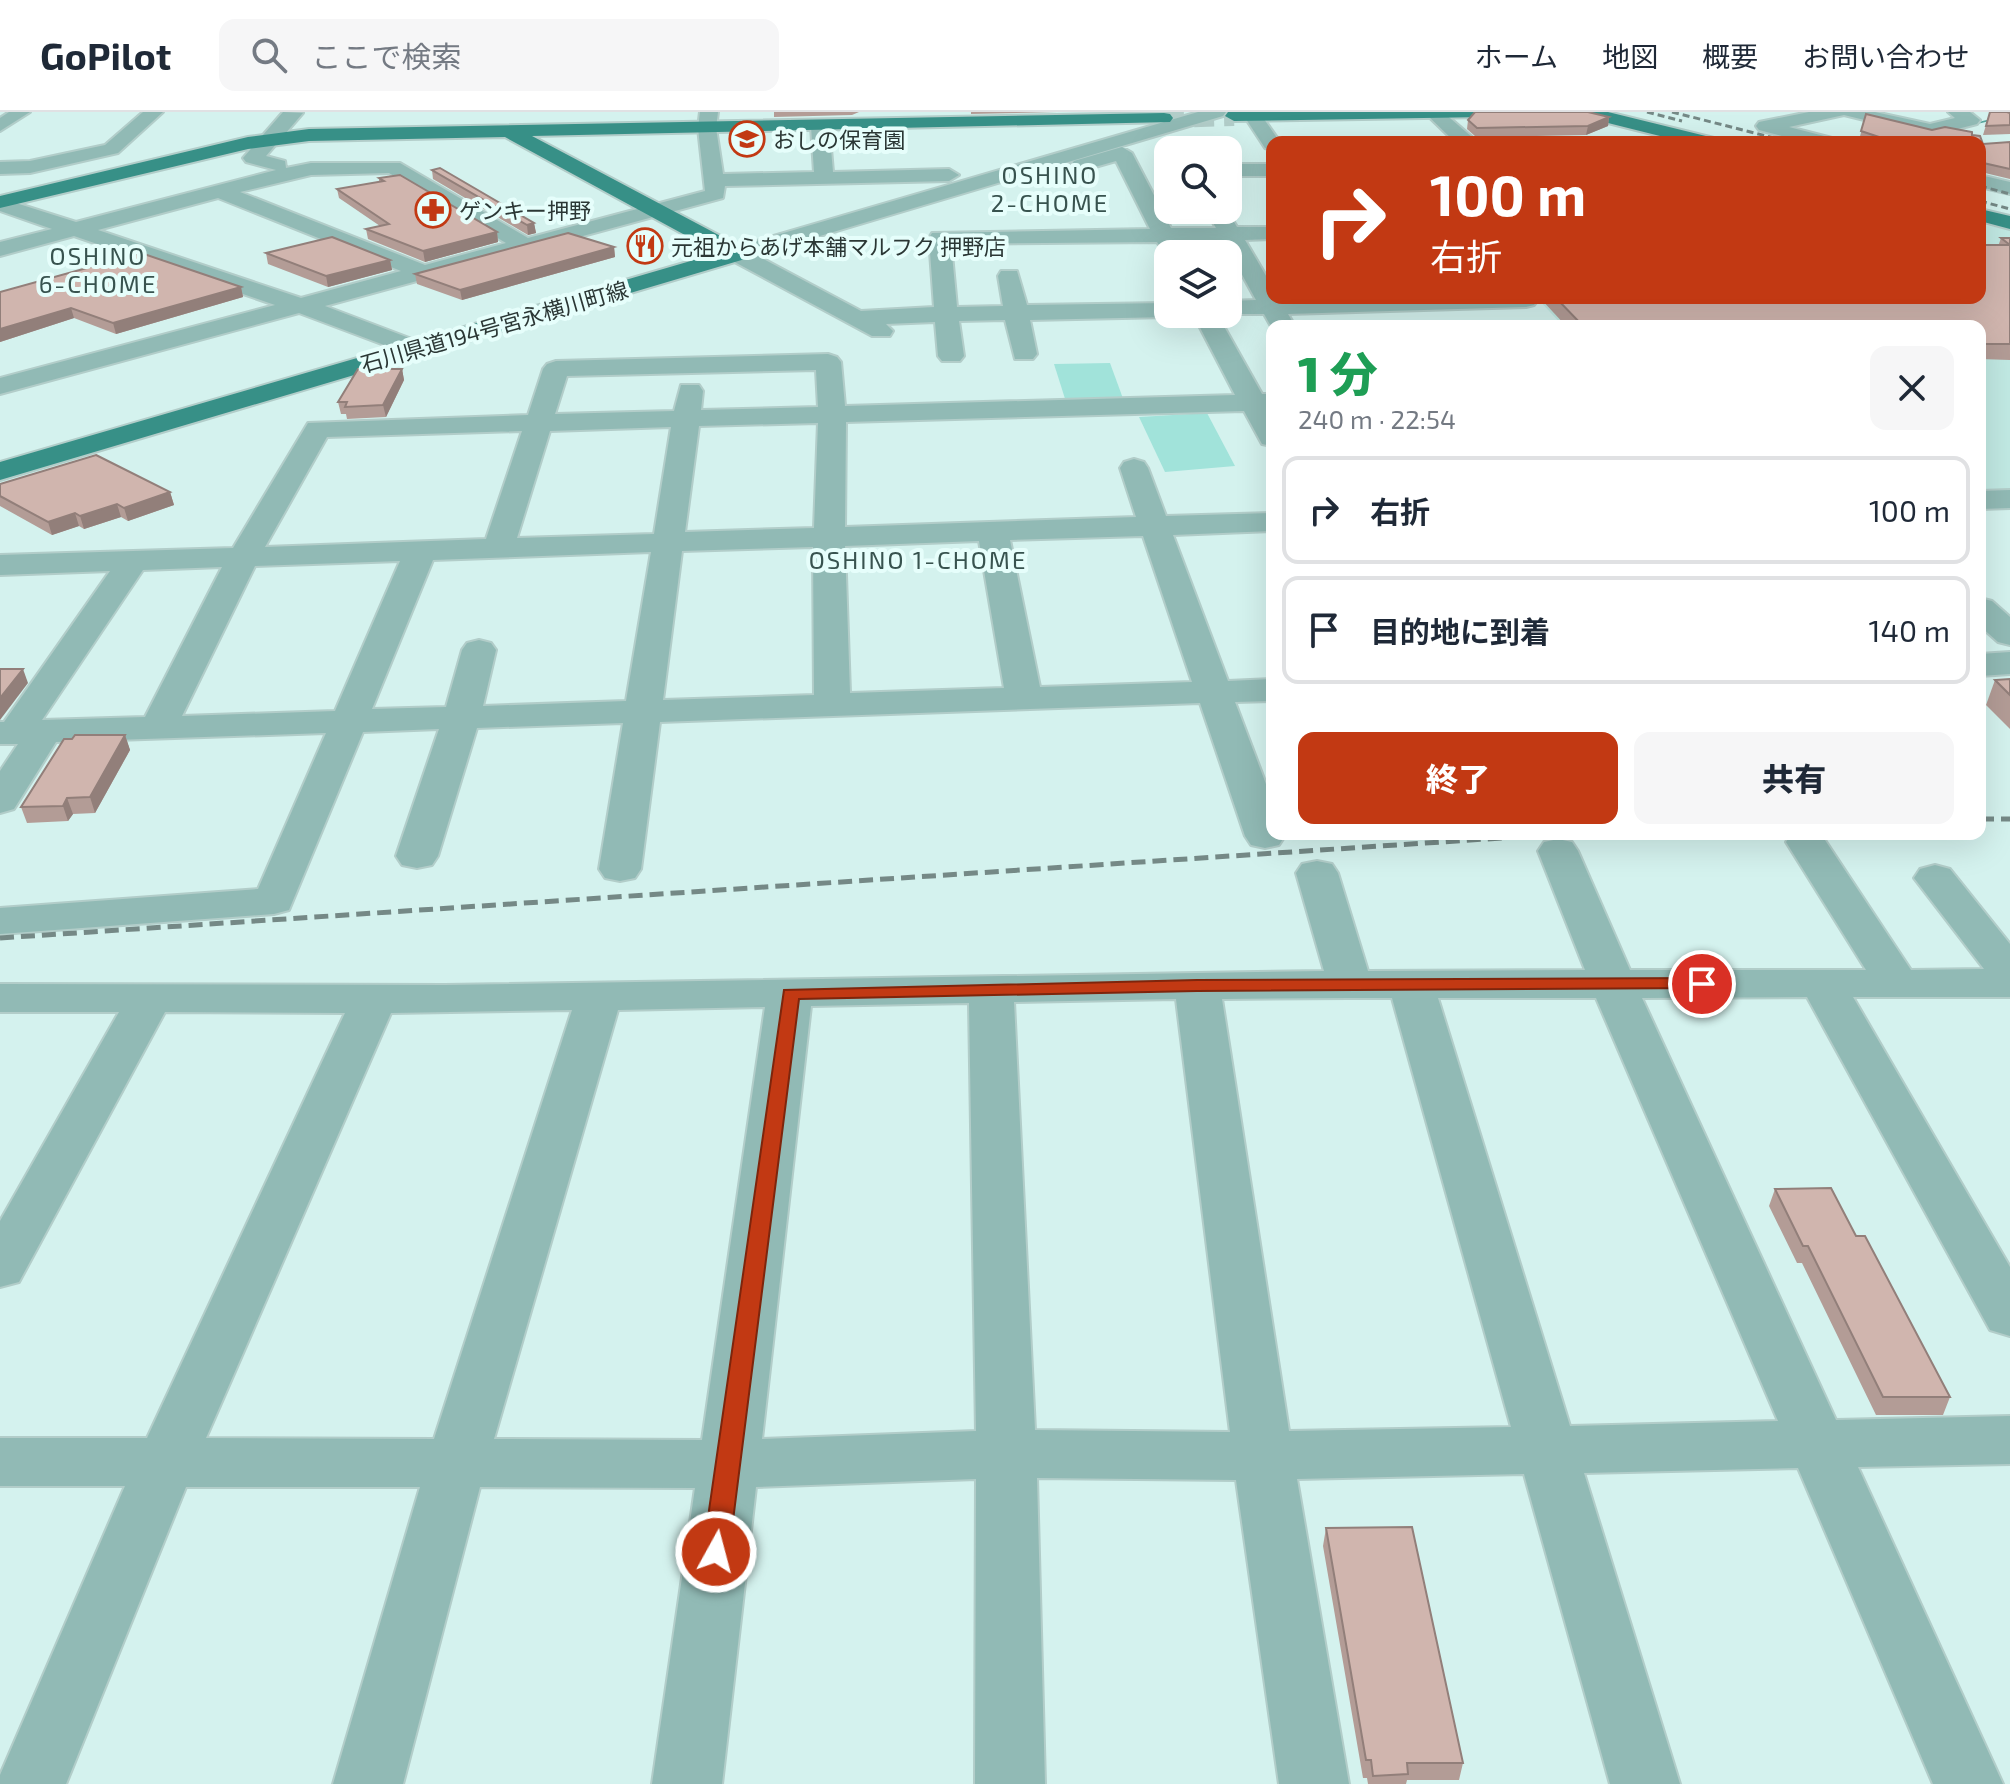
<!DOCTYPE html>
<html lang="ja">
<head>
<meta charset="utf-8">
<style>
	:root { --surface:#fff; --page:#f6f6f7; --text:#1f2937; --muted:#747a83; --line:#e0e1e3; --accent:#c23913 }
	body { margin:0; font-family:"Exo 2","Noto Sans JP",sans-serif; background:var(--page); color:var(--text); height:100vh; display:flex; flex-direction:column; font-size:30px; white-space:nowrap }
	* { box-sizing:border-box; margin:0 }
	p { font-size:26px; color:var(--muted) }
	.icon { flex:none; width:44px; height:44px; fill:none; stroke:currentColor; stroke-width:2; stroke-linecap:round; stroke-linejoin:round }
	.map { position:relative; flex:1; overflow:hidden }
	.sheet { position:absolute; left:1266px; top:208px; width:720px; height:520px; display:flex; flex-direction:column; background:var(--surface); border-radius:16px; box-shadow:0 8px 32px #0002 }
	.sheet>* { flex:none }
	.guide { position:absolute; left:1266px; top:24px; width:720px; height:168px; border-radius:16px; box-shadow:0 8px 32px #0002; background:#c23913; color:#fff; overflow:hidden }
	.buttons { position:absolute; left:1154px; top:24px; display:grid; gap:16px }
	.buttons a { display:grid; place-items:center; width:88px; height:88px; border-radius:16px; background:var(--surface); box-shadow:0 8px 32px #0002; font-size:40px }
	.pin { position:absolute; display:grid; place-items:center; width:68px; height:68px; color:#fff; margin:-34px; border:4px solid #fff; border-radius:50%; box-shadow:0 2px 8px #0007 }
	.me { position:absolute; width:88px; margin:-44px; rotate:7deg; stroke-linejoin:round; filter:drop-shadow(0 0 6px #0008) }
	.turn { display:flex; align-items:center; gap:28px; height:168px; padding:0 32px; font-size:36px }
	.turn .icon { width:104px; height:104px; stroke-width:2.5 }
	.turn b { display:block; font-size:56px; line-height:68px }
	.round { display:grid; place-items:center; flex:none; width:84px; height:84px; border-radius:16px; background:var(--page) }
	.head { display:flex; align-items:center; justify-content:space-between; height:136px; padding:0 32px }
	h1 { font-size:48px; font-weight:800; line-height:60px; color:#1e9e55 }
	.cta { display:flex; gap:16px; margin-top:auto; padding:16px 32px }
	.cta a { flex:1; height:92px; border-radius:16px; background:var(--accent); color:#fff; font-size:32px; font-weight:800; line-height:92px; text-align:center }
	.cta a+a { background:var(--page); color:var(--text) }
	ul { padding:0; list-style:none }
	li { display:flex; align-items:center; gap:24px; height:108px; margin:0 16px 12px; padding:0 16px; border:4px solid var(--line); border-radius:16px }
	li div { flex:1 }
	li b { display:block; font-size:30px }
	li em { font-style:normal }
	header { display:flex; align-items:center; gap:48px; box-sizing:border-box; height:112px; padding:0 40px; background:var(--surface); border-bottom:2px solid var(--line) }
	header strong { font-size:38px }
	nav { display:flex; gap:44px; margin-inline-start:auto; font-size:28px }
	.search { width:560px; height:72px; background:var(--page); display:flex; align-items:center; gap:20px; box-sizing:border-box; padding:0 28px; border-radius:16px; color:var(--muted); font-size:30px }
	.map>svg:first-child { display:block }
	.built { fill:#c1e9e3 }
	.green { fill:#a1e3da }
	.lines { fill:none; stroke-linecap:round; stroke-linejoin:round }
	.stream { fill:#56a59c; fill-rule:evenodd }
	.major-tunnel { stroke:#b2cdc9; stroke-width:20; stroke-dasharray:20 10; stroke-linecap:butt }
	.minor-casing { stroke:#b2cdc9; stroke-width:4 }
	.major-casing { stroke:#b2cdc9; stroke-width:4 }
	.minor { fill:#91bab5; fill-rule:evenodd }
	.major { fill:#379087; fill-rule:evenodd }
	.rail-far1 { stroke:#758986; stroke-width:3; stroke-dasharray:7 4; stroke-linecap:butt }
	.rail { stroke:#758986; stroke-width:5; stroke-dasharray:14 7; stroke-linecap:butt }
	.wall { fill:#b39c96 }
	.shaded-wall { fill:#927f7a }
	.building { fill:#d0b5ae; stroke:#927f7a; stroke-width:2 }
	.route { fill:#c23913; stroke:#7e250c; stroke-width:2 }
	.labels { text-anchor:middle; dominant-baseline:central; stroke-width:8; stroke-linejoin:round; paint-order:stroke }
	.far-poi-label { font-size:22px; fill:#2b3735; stroke:#e6fefb; text-anchor:start }
	.far-street-label { font-size:22px; fill:#2b3735; stroke:#e6fefb }
	.far-neighbourhood-label { font-size:24px; letter-spacing:2px; fill:#38534f; stroke:#e6fefb }
</style>
</head>
<body>
<header>
<strong>GoPilot</strong>
<div class="search"><svg class="icon" aria-label="search" viewBox="0 0 24 24"><circle cx="10" cy="10" r="6"/><path d="M15 15l6 6"/></svg>ここで検索</div>
<nav><a>ホーム</a><a>地図</a><a>概要</a><a>お問い合わせ</a></nav>
</header>
<div class="map">
<svg width="2010" height="1672" viewBox="0 0 2010 1672">
	<rect width="100%" height="100%" fill="#d4f2ee"/>
	<!-- built -->
	<polygon class="built" points="1980,112 2010,118 2010,383 1980,384 1980,214 1563,214 1537,186 1980,186"/>
	<!-- green -->
	<g class="green">
		<polygon points="1110,251 1125,292 1067,293 1054,252"/>
		<polygon points="1207,301 1235,354 1165,360 1139,305"/>
	</g>
	<g class="lines">
		<!-- stream -->
		<polygon class="stream" points="2010,2 2010,4 1965,15 1963,14"/>
		<!-- major-tunnel -->
		<polyline class="major-tunnel" points="1164,6 1234,4"/>
		<defs>
			<g id="minor">
				<polygon points="9,0 30,0 0,19 0,6"/>
				<polygon points="143,0 163,0 118,41 30,61 0,62 0,50 30,49 105,33"/>
				<path d="M 283,0 L 303,1 L 266,44 L 285,49 L 286,56 L 311,51 L 400,51 L 528,126 L 705,79 L 698,16 L 700,0 L 718,0 L 716,16 L 723,62 L 814,60 L 811,14 L 820,9 L 829,14 L 833,60 L 949,57 L 959,63 L 949,69 L 725,74 L 723,86 L 325,194 L 425,232 L 429,237 L 425,242 L 416,245 L 299,201 L 0,282 L 0,266 L 275,193 L 74,124 L 0,144 L 0,130 L 52,117 L 0,99 L 0,86 L 76,110 L 276,58 L 246,50 L 243,46 ZM 389,61 L 506,131 L 425,153 L 240,80 L 311,63 ZM 218,86 L 401,159 L 301,186 L 98,118 Z"/>
				<polygon points="1198,0 1226,0 1223,4 756,143 861,199 934,195 929,126 932,121 1150,117 1116,49 1081,59 1071,53 1074,49 1122,35 1132,41 1171,116 1216,116 1208,102 1211,98 1227,98 1237,115 1272,115 1272,127 1245,128 1272,174 1272,186 1538,188 1534,193 1526,195 1288,202 1295,214 1272,216 1264,202 1223,202 1228,202 1228,189 1256,188 1223,128 1178,129 1185,142 1168,142 1168,147 1157,130 951,132 957,195 1003,194 998,164 1001,159 1017,159 1027,193 1168,191 1168,202 1177,202 1168,205 1030,208 1037,242 1033,247 1015,247 1005,208 959,209 964,244 960,249 942,249 938,244 935,210 886,212 893,219 890,224 872,224 729,147 726,142 729,137"/>
				<polygon points="1247,0 1259,0 1280,30 1272,30 1272,38 1265,36 1244,4"/>
				<polygon points="1443,0 1473,26 1475,30 1455,30 1425,1"/>
				<polygon points="1809,0 1875,0 1930,12 1955,6 1948,0 1970,0 1980,8 1977,12 1930,24 1844,3 1789,15 1832,26 1834,30 1804,30 1759,18 1756,14 1759,10"/>
				<rect x="1228" y="52" width="44" height="12"/>
				<polygon points="1980,63 2010,70 2010,82 1980,75"/>
				<path d="M 1193,202 L 1217,202 L 1262,282 L 1272,282 L 1272,334 L 1262,332 L 1244,299 L 846,310 L 845,415 L 1136,405 L 1120,356 L 1124,350 L 1134,347 L 1144,350 L 1148,356 L 1166,404 L 1272,401 L 1272,419 L 1173,423 L 1228,569 L 1272,567 L 1272,589 L 1235,590 L 1272,688 L 1272,722 L 1285,724 L 1279,733 L 1265,736 L 1251,733 L 1245,724 L 1200,591 L 660,610 L 641,757 L 635,766 L 620,769 L 605,766 L 599,757 L 623,611 L 477,616 L 438,744 L 432,753 L 417,756 L 402,753 L 396,744 L 439,617 L 363,620 L 289,798 L 274,802 L 0,822 L 0,796 L 258,777 L 326,621 L 56,630 L 14,697 L 0,701 L 0,659 L 18,632 L 0,632 L 0,610 L 4,610 L 110,459 L 0,463 L 0,443 L 233,436 L 308,311 L 528,303 L 543,257 L 547,252 L 556,249 L 828,242 L 837,245 L 841,250 L 845,294 L 1235,283 ZM 816,258 L 818,295 L 701,298 L 703,279 L 699,273 L 681,273 L 674,299 L 555,302 L 567,264 ZM 818,311 L 814,416 L 685,420 L 699,314 ZM 671,315 L 654,422 L 517,426 L 550,319 ZM 522,319 L 486,427 L 265,435 L 327,325 ZM 1143,424 L 1192,570 L 1040,575 L 1010,428 ZM 979,429 L 1004,576 L 850,581 L 845,434 ZM 813,435 L 814,583 L 663,588 L 682,439 ZM 651,440 L 626,589 L 483,594 L 496,538 L 491,531 L 479,528 L 467,531 L 462,538 L 446,595 L 372,597 L 433,448 ZM 400,449 L 335,599 L 182,604 L 255,454 ZM 222,455 L 145,605 L 42,608 L 143,458 Z"/>
				<polygon points="2010,378 2010,396 1980,397 1980,379"/>
				<polygon points="1980,486 1992,489 2010,505 2010,533 1998,530 1980,514"/>
				<polygon points="2010,540 2010,562 1980,564 1980,542"/>
				<path d="M 1791,722 L 1821,722 L 1911,858 L 1984,857 L 1914,766 L 1920,757 L 1935,753 L 1950,757 L 2010,832 L 2010,885 L 1853,885 L 2010,1155 L 2010,1224 L 1990,1218 L 1807,885 L 1642,886 L 1836,1308 L 2010,1304 L 2010,1352 L 1858,1355 L 2003,1672 L 1933,1672 L 1798,1356 L 1584,1361 L 1680,1672 L 1610,1672 L 1524,1362 L 1297,1367 L 1349,1672 L 1279,1672 L 1236,1368 L 1037,1366 L 1045,1672 L 975,1672 L 976,1367 L 756,1375 L 722,1672 L 652,1672 L 695,1376 L 480,1375 L 403,1672 L 333,1672 L 420,1375 L 186,1375 L 66,1672 L 0,1672 L 0,1663 L 125,1374 L 0,1374 L 0,1326 L 147,1326 L 345,901 L 165,900 L 19,1170 L 0,1175 L 0,1109 L 119,900 L 0,900 L 0,872 L 445,873 L 1324,859 L 1296,761 L 1302,752 L 1317,749 L 1332,752 L 1338,761 L 1368,859 L 1585,858 L 1538,739 L 1544,730 L 1558,727 L 1572,730 L 1578,739 L 1630,858 L 1866,858 L 1786,730 ZM 1348,886 L 1392,886 L 1511,1315 L 1289,1319 L 1222,887 ZM 1438,886 L 1596,886 L 1778,1309 L 1570,1314 ZM 1176,887 L 1230,1320 L 1035,1318 L 1014,890 ZM 969,891 L 976,1319 L 762,1327 L 811,894 ZM 765,895 L 702,1328 L 494,1327 L 618,898 ZM 572,898 L 434,1327 L 206,1326 L 391,901 Z"/>
			</g>
			<g id="major">
				<polygon points="1228,0 1494,0 1485,5 1234,9 1225,4"/>
				<polygon points="1577,0 1608,0 1714,26 1716,30 1684,30 1580,4"/>
				<polygon points="1164,1 1170,2 1173,6 1170,10 532,24 745,137 748,142 745,147 0,368 0,350 718,141 505,25 309,29 248,37 0,96 0,84 248,25 309,17"/>
				<polygon points="1980,97 2010,104 2010,117 1980,109"/>
			</g>
		</defs>
		<!-- minor casing -->
		<use href="#minor" class="minor-casing"/>
		<!-- major casing -->
		<use href="#major" class="major-casing"/>
		<!-- minor -->
		<use href="#minor" class="minor"/>
		<!-- major -->
		<use href="#major" class="major"/>
		<!-- rail-far1 -->
		<g class="rail-far1">
			<polyline points="1647,0 1682,9"/>
			<polyline points="1672,0 1790,30"/>
			<polyline points="1980,74 2010,82"/>
			<polyline points="1980,89 2010,97"/>
		</g>
		<!-- rail -->
		<g class="rail">
			<polyline points="1980,707 2010,707"/>
			<polyline points="0,826 1561,722"/>
		</g>
	</g>
	<!-- wall -->
	<g class="wall">
		<polygon points="774,0 859,0 852,3 774,5"/>
		<polygon points="971,0 1057,0 971,2"/>
		<polygon points="1990,0 2010,1 2010,22 1983,23"/>
		<polygon points="1866,2 1932,18 1972,23 1983,32 2010,30 2010,67 1981,60 1980,30 1866,30 1859,28"/>
		<polygon points="1609,5 1608,14 1586,23 1476,25 1467,17 1468,8"/>
		<polygon points="432,58 534,111 536,121 528,123 433,67"/>
		<polygon points="379,66 497,120 498,130 425,150 368,127 366,117 380,114 339,86 337,77 379,70"/>
		<polygon points="2001,126 2010,126 2010,248 1980,247 1980,214 1566,214 1540,186 1980,186"/>
		<polygon points="614,135 615,145 462,188 417,172 415,162"/>
		<polygon points="266,141 390,148 392,158 328,175 268,152"/>
		<polygon points="241,175 243,185 116,222 74,206 0,230 0,180"/>
		<polygon points="402,257 404,268 386,305 347,307 346,302 341,302 338,290"/>
		<polygon points="0,372 170,380 174,393 128,409 121,405 84,417 79,414 52,423 0,394"/>
		<polygon points="2010,567 2010,617 1986,593 1995,568"/>
		<polygon points="125,623 130,638 95,701 73,702 68,709 27,711 21,695"/>
		<polygon points="1775,1077 1856,1124 1950,1285 1943,1303 1876,1303 1802,1151 1797,1151 1769,1094"/>
		<polygon points="1326,1416 1463,1651 1459,1668 1407,1668 1406,1672 1368,1672 1367,1666 1363,1666 1323,1434"/>
	</g>
	<!-- shaded-wall -->
	<g class="shaded-wall">
		<polygon points="1609,5 1608,14 1586,23 1588,14"/>
		<polygon points="534,111 536,121 528,123 527,113"/>
		<polygon points="497,120 498,130 425,150 423,139"/>
		<polygon points="614,135 615,145 462,188 460,178"/>
		<polygon points="390,148 392,158 328,175 326,164"/>
		<polygon points="241,175 243,185 116,222 113,211"/>
		<polygon points="71,196 74,206 0,230 0,217"/>
		<polygon points="402,257 404,268 386,305 383,293"/>
		<polygon points="170,380 174,393 128,409 124,396"/>
		<polygon points="117,392 121,405 84,417 80,404"/>
		<polygon points="75,401 79,414 52,423 48,410"/>
		<polygon points="23,557 28,571 0,608 0,586"/>
		<polygon points="125,623 130,638 95,701 90,685"/>
		<polygon points="67,686 73,702 68,709 63,694"/>
	</g>
	<!-- building -->
	<g class="building">
		<polygon points="1475,0 1588,0 1609,5 1588,14 1477,16 1468,8"/>
		<polygon points="1990,0 2007,0 2010,1 2010,13 1986,14"/>
		<polygon points="1866,2 1932,18 1945,15 1972,20 1972,23 1980,24 1983,32 2010,30 2010,57 1983,51 1980,56 1980,30 1894,30 1861,19"/>
		<polygon points="440,56 534,111 527,113 432,58"/>
		<polygon points="400,63 497,120 423,139 366,117 389,112 337,77 384,69 379,66"/>
		<polygon points="568,121 614,135 460,178 415,162"/>
		<polygon points="332,125 390,148 326,164 266,141"/>
		<polygon points="2001,126 2010,126 2010,133"/>
		<polygon points="1980,133 2010,133 2010,232 1980,232 1980,214 1583,214 1556,186 1980,186"/>
		<polygon points="141,141 241,175 113,211 71,196 0,217 0,180"/>
		<polygon points="358,257 402,257 383,293 345,295 347,290 338,290"/>
		<polygon points="96,343 170,380 124,396 117,392 80,404 75,401 48,410 0,384 0,372"/>
		<polygon points="0,557 23,557 0,586"/>
		<polygon points="2010,567 2010,583 1995,568"/>
		<polygon points="75,623 125,623 90,685 67,686 63,694 21,695 64,627 72,627"/>
		<polygon points="1831,1076 1856,1124 1865,1124 1950,1285 1883,1285 1808,1134 1803,1134 1775,1077"/>
		<polygon points="1412,1415 1463,1651 1407,1651 1408,1662 1373,1664 1371,1648 1366,1648 1326,1416"/>
	</g>
	<!-- route -->
	<polygon class="route" points="1702,866 1712,872 1709,876 1197,879 799,887 729,1440 725,1447 716,1451 707,1447 703,1440 784,878 1197,868"/>
	<!-- icons -->
	<defs>
		<symbol id="school-ring" viewBox="-11 -11 22 22"><circle r="9.5" fill="#e6fefb" stroke="#c23913" stroke-width="1.5"/><path d="M0-5L7-2L0 1L-7-2ZM-4 1L0 2.5L4 1V4Q0 6-4 4Z" fill="#c23913"/></symbol>
		<symbol id="pharmacy-ring" viewBox="-11 -11 22 22"><circle r="9.5" fill="#e6fefb" stroke="#c23913" stroke-width="1.5"/><path d="M-2-6h4v4h4v4h-4v4h-4v-4h-4v-4h4Z" fill="#c23913"/></symbol>
		<symbol id="restaurant-ring" viewBox="-11 -11 22 22"><circle r="9.5" fill="#e6fefb" stroke="#c23913" stroke-width="1.5"/><path d="M-5-6h1v4h1v-4h1v4h1v-4h1v5L-1.5 .5V6h-2V.5L-5-1ZM5-6V6H3V1.5H1.5Q1.5-4 5-6Z" fill="#c23913"/></symbol>
	</defs>
	<g fill-rule="evenodd">
		<use href="#school-ring" x="727" y="7" width="40" height="40"/>
		<use href="#pharmacy-ring" x="413" y="78" width="40" height="40"/>
		<use href="#restaurant-ring" x="625" y="114" width="40" height="40"/>
	</g>
	<g class="labels">
		<!-- far-poi labels -->
		<g class="far-poi-label">
			<text x="773" y="27">おしの保育園</text>
			<text x="459" y="98">ゲンキー押野</text>
			<text x="671" y="134">元祖からあげ本舗マルフク 押野店</text>
		</g>
		<!-- far-street labels -->
		<g class="far-street-label">
			<text transform="translate(494 214) rotate(-16)">石川県道194号宮永横川町線</text>
		</g>
		<!-- far-neighbourhood labels -->
		<g class="far-neighbourhood-label">
			<text x="1050" y="62">OSHINO<tspan x="1050" dy="28">2-CHOME</tspan></text>
			<text x="98" y="143">OSHINO<tspan x="98" dy="28">6-CHOME</tspan></text>
			<text x="918" y="447">OSHINO 1-CHOME</text>
		</g>
	</g>
</svg>
<div class="buttons">
<a><svg class="icon" aria-label="search" viewBox="0 0 24 24"><circle cx="10" cy="10" r="6"/><path d="M15 15l6 6"/></svg></a>
<a><svg class="icon" aria-label="layers" viewBox="0 0 24 24"><path d="M12 4l9 5-9 5-9-5zM3 14l9 5 9-5"/></svg></a>
</div>
<div class="pin" style="left:1702px;top:872px;background:#d93025"><svg class="icon" aria-label="arrive" viewBox="0 0 24 24"><path d="M6 21V4h12l-3 4 3 4H6"/></svg></div>
<svg class="me" style="left:716px;top:1440px" viewBox="-20 -20 40 40"><circle r="17" fill="#c23913" stroke="#fff" stroke-width="3"/><path d="M0-11L8 9 0 5-8 9z" fill="#fff"/></svg>
<div class="guide">
<div class="turn"><svg class="icon" aria-label="right" viewBox="0 0 24 24"><path d="M7 20v-9h11M14 6l5 5-5 5"/></svg><div><b>100 m</b>右折</div></div>
</div>
<section class="sheet">
<div class="head"><div><h1>1 分</h1><p>240 m · 22:54</p></div><a class="round"><svg class="icon" aria-label="close" viewBox="0 0 24 24"><path d="M6 6l12 12M18 6L6 18"/></svg></a></div>
<ul>
<li><svg class="icon" aria-label="right" viewBox="0 0 24 24"><path d="M7 20v-9h11M14 6l5 5-5 5"/></svg><div><b>右折</b></div><em>100 m</em></li>
<li><svg class="icon" aria-label="arrive" viewBox="0 0 24 24"><path d="M6 21V4h12l-3 4 3 4H6"/></svg><div><b>目的地に到着</b></div><em>140 m</em></li>
</ul>
<div class="cta"><a>終了</a><a>共有</a></div>
</section>
</div>
</body>
</html>
